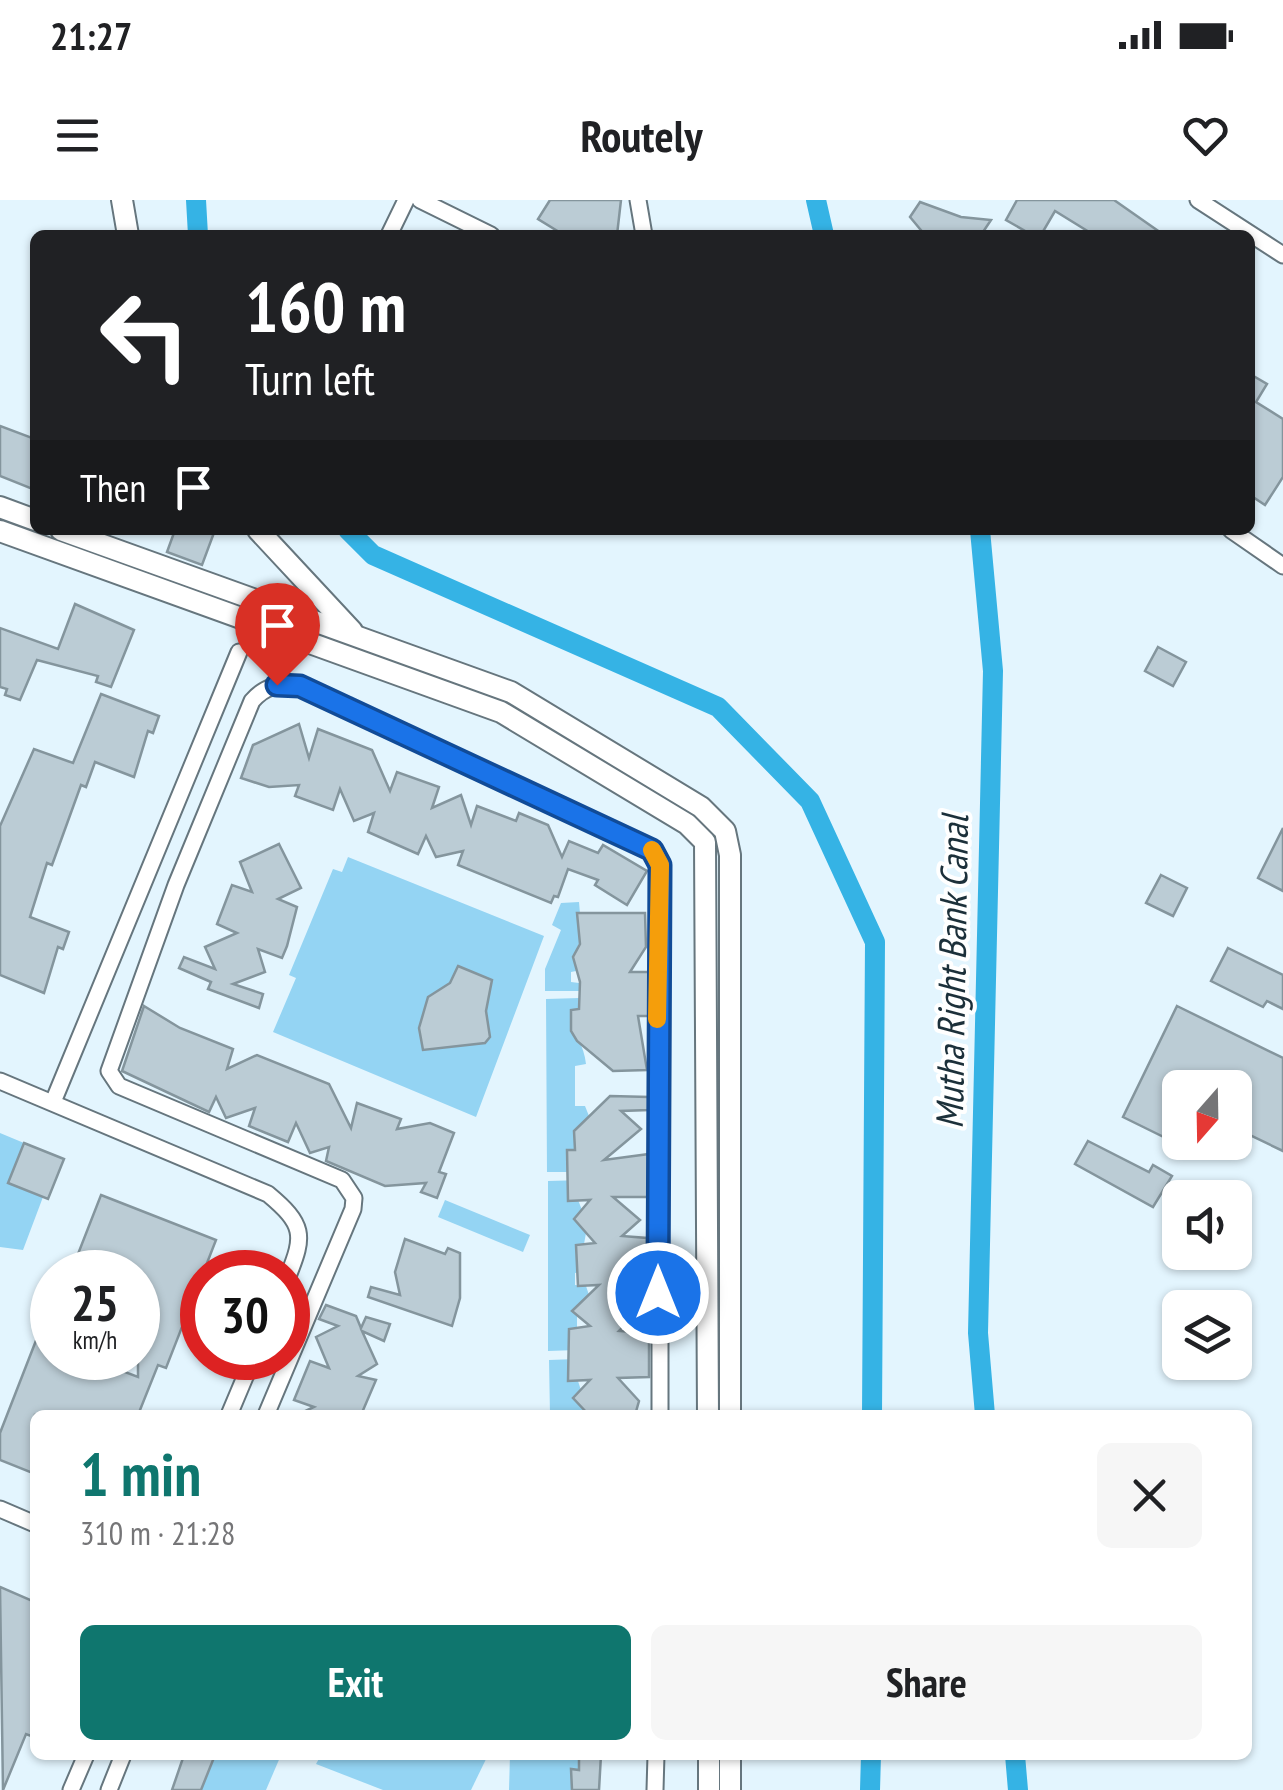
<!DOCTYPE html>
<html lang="en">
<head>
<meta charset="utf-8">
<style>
	:root { --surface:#fff; --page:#f6f6f6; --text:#202124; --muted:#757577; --accent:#0f766e }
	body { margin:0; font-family:"PT Sans Narrow",sans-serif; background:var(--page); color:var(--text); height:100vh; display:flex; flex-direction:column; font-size:38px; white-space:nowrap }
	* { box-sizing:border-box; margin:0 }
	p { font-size:32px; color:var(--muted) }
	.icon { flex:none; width:55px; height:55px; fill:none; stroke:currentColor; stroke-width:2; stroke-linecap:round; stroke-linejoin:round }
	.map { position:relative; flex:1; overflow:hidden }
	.sheet { position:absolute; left:30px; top:1210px; width:1222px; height:350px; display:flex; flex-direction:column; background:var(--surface); border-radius:15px; box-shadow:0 2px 8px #0004 }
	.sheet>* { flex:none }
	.banner { position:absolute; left:30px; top:30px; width:1225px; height:305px; border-radius:15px; box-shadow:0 2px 8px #0004; background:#202124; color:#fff; overflow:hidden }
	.needle { width:65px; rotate:200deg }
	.tools { position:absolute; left:1162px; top:870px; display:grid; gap:20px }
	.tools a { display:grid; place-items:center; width:90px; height:90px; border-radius:15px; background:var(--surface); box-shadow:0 2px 8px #0004; font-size:50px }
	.speed { position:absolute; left:30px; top:1050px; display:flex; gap:20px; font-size:50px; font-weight:700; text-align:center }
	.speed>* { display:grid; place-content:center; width:130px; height:130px; border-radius:50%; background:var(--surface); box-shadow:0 2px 8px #0004; line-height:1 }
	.speed small { font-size:25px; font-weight:400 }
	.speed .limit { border:15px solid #d22; background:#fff; color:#111 }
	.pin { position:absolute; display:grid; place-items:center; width:85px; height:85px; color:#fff; margin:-102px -42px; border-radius:50% 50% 50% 0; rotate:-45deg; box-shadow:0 0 10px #0007 }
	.pin .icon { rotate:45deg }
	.me { position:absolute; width:110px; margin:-55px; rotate:0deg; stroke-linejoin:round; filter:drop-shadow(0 0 8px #0008) }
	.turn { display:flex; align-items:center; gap:35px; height:210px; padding:0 50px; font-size:45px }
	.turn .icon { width:130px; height:130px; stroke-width:2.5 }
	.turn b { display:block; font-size:70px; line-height:85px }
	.then { display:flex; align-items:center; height:95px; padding:0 50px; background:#0003; gap:20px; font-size:38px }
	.round { display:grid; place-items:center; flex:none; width:105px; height:105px; border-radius:15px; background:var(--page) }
	.head { display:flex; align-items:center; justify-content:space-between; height:170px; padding:0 50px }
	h1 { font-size:60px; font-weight:700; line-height:75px; color:var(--accent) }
	.primary-button { display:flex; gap:20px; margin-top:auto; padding:20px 50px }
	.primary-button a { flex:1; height:115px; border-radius:15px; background:var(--accent); color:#fff; font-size:40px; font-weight:700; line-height:115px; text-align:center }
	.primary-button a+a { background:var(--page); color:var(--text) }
	.status { display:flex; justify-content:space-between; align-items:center; height:70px; padding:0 50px; background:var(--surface); direction:ltr }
	.status svg { height:28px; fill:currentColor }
	header { display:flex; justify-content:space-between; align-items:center; height:130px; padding:0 50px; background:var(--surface); font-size:45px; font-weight:700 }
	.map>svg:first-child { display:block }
	.green { fill:#94d4f3 }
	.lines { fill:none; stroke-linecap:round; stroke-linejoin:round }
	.canal { stroke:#35b3e5; stroke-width:20 }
	.building { fill:#bbccd5; stroke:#84959d; stroke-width:2.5 }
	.street-casing { stroke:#66767e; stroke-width:19 }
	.secondary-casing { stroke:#66767e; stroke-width:24 }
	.street { stroke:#fff; stroke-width:15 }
	.secondary { stroke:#fff; stroke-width:20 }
	.route-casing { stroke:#114b97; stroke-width:25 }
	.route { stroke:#1a73e8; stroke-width:18 }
	.slow { stroke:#f59e0b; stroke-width:18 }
	.labels { text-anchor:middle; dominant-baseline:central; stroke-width:8; stroke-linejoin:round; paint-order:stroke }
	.water-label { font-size:38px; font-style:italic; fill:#1c303a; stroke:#fff }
</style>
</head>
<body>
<div class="status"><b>21:27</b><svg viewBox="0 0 49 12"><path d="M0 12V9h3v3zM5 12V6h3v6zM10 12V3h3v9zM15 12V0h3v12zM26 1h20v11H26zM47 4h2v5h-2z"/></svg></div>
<header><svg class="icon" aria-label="menu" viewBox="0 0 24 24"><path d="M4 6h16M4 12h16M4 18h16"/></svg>Routely<svg class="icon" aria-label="heart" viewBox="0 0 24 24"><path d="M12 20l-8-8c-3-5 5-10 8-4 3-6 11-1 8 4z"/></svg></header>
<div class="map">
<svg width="1283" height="1590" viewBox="0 0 1283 1590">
	<rect width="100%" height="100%" fill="#e3f5fe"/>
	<!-- green -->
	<g class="green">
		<polygon points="348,657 544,736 476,917 273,832 296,778 289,775 333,669 342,672"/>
		<polygon points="579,702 582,737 573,757 576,771 571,772 571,782 579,783 580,791 545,791 545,769 561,730 552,725 561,703"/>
		<path d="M 580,798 L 580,808 L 571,810 C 571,832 584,843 586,864 L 575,866 L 575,906 L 585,906 L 589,916 L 574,931 L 575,950 L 567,951 L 567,964 L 584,972 L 547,972 L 546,799 Z"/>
		<polygon points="0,933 24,943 8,983 43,997 23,1050 0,1047"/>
		<polygon points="584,980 568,989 568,1000 578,1000 582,1010 574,1020 586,1033 584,1044 576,1046 584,1072 575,1073 575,1085 586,1086 589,1095 577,1115 577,1150 548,1151 548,981"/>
		<polygon points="445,1000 530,1035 523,1052 438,1017"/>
		<polygon points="577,1159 577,1169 568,1170 568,1180 578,1181 589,1215 550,1215 549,1160"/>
		<polygon points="215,1555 281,1555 266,1590 201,1590"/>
		<polygon points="321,1555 488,1555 471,1590 383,1590 316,1564"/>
		<polygon points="510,1555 579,1555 579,1570 571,1570 572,1589 576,1590 509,1590"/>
	</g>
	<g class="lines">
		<!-- canal -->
		<g class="canal">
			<polyline points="196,0 198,35"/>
			<polyline points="816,0 824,35"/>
			<polyline points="348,330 373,355 718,507 810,601 875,742 872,1215"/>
			<polyline points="980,330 993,471 978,1133 985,1215"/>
			<polyline points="1015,1555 1018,1590"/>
			<polyline points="870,1590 871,1555"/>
		</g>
	</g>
	<!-- building -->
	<g class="building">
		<polygon points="550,0 621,0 617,35 564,35 538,19"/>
		<polygon points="1017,0 1114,0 1164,35 1094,35 1055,11 1041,35 1032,35 1006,20"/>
		<polygon points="920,2 961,17 991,20 981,35 925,35 910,17"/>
		<polygon points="1250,174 1267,184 1256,202 1283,219 1283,277 1265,305 1250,295"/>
		<polygon points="0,226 35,239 35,290 0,276"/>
		<polygon points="175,330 215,330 202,365 167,352"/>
		<polygon points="75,404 134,430 111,487 96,482 98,476 37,460 20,500 5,495 7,489 0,487 0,428 58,449"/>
		<polygon points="1158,447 1186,462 1173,486 1145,471"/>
		<polygon points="101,494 159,516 153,533 148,531 134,577 95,562 86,587 81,585 52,665 47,663 30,717 69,732 63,749 58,747 44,793 0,775 0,626 34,549 73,563"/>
		<polygon points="299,524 309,558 318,529 372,550 390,591 397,572 439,587 432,608 461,595 471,625 477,606 516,621 519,613 548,625 562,657 569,641 598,653 603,645 647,671 627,705 595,685 598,680 568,669 558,697 554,696 551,703 458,665 463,651 436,657 426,636 418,654 368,632 374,613 354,621 340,589 333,610 295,596 299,585 269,587 241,578 253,545"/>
		<polygon points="1283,628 1283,691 1258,678"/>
		<polygon points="279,644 301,688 278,699 297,707 287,746 282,758 258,749 265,772 233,784 263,794 259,808 208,789 211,782 179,768 184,757 215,769 205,747 237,733 217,724 232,685 252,692 240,662"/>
		<polygon points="1161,675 1187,688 1173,716 1146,703"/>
		<polygon points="577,713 645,713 646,747 630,772 649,772 649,816 638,816 647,870 613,871 577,841 571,831 571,810 579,809 580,782 573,757 580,744"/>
		<polygon points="1228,748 1283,775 1283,809 1267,801 1263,807 1211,781"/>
		<polygon points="458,766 492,780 486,811 490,837 485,843 423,850 419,828 428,797 450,783"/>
		<polygon points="144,806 180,828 233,849 227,869 257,855 329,884 351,928 357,903 401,919 397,929 430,923 454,933 439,972 446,974 437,998 421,992 426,983 385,986 326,961 329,947 310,953 296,923 288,942 249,926 255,908 226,918 216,897 209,912 122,871"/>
		<polygon points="1177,806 1283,858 1283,951 1235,928 1235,888 1180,888 1180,945 1123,917"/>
		<polygon points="610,896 649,897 649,910 621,911 641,929 604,960 649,954 649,997 613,997 640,1020 622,1036 647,1038 646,1091 621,1090 641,1108 619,1131 649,1133 649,1177 618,1178 639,1201 635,1215 589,1215 573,1198 590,1180 568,1181 569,1129 590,1126 572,1111 599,1085 578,1086 576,1045 595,1043 574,1019 590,1000 568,1001 567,950 575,950 574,931"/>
		<polygon points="1088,941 1149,972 1153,965 1172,976 1153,1007 1075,964"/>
		<polygon points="24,943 64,959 48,999 8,983"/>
		<polygon points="101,995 216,1040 166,1168 158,1165 138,1215 35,1215 35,1274 0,1260 0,1233 37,1138 52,1144 52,1158 88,1158 138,1177 138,1072 71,1072"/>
		<polygon points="405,1039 445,1054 448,1048 460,1053 460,1098 452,1126 368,1097 371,1087 400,1095 395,1072"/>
		<polygon points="326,1105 356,1116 361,1128 366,1117 390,1124 384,1141 362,1131 377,1164 358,1176 376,1180 361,1215 297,1215 314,1207 294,1200 310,1161 329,1168 316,1137 338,1126 319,1119"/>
		<polygon points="0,1387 35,1402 35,1527 31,1536 26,1534 3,1590"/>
		<polygon points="184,1555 215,1555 201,1590 172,1590"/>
		<polygon points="579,1555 601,1555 599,1590 572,1590 571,1569 579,1570"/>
	</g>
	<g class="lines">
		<defs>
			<g id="street">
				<polyline points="420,0 491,35"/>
				<polyline points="638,0 644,35"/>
				<polyline points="1198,0 1283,55"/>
				<polyline points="389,35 406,0"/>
				<polyline points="1231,330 1283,366"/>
				<path d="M 0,881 L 268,994 C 304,1024 305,1035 288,1076"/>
				<polyline points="53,902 239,452"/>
				<polyline points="229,1215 253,1158"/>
				<path d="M 266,1215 L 353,1009 L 354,998 L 342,980 L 119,886 L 109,871 L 176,685 L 252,501 C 267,484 278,485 300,486 L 652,650 L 660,665 L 660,1215"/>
				<polyline points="0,1309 35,1324"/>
				<polyline points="71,1590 86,1555"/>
				<polyline points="109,1590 123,1555"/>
				<polyline points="655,1590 656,1555"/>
			</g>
			<g id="secondary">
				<polyline points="122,0 128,35"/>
				<polyline points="0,307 35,320"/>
				<polyline points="61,330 511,492 701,607 725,631 730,655 730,1215"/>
				<polyline points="258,330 352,431"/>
				<polyline points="0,331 501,512 687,624 705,642 708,1215"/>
				<polyline points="709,1555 709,1590"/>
				<polyline points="730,1555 730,1590"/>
			</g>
		</defs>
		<!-- street casing -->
		<use href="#street" class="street-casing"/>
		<!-- secondary casing -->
		<use href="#secondary" class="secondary-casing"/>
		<!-- street -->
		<use href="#street" class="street"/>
		<!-- secondary -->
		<use href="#secondary" class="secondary"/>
	</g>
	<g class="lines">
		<defs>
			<polyline id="route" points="277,485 300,486 652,650 660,665 658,1093"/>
		</defs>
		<!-- route casing -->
		<use href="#route" class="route-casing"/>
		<!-- route -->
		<use href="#route" class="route"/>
		<!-- slow -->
		<polyline class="slow" points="652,650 660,665 657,819"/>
	</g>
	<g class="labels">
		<!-- water labels -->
		<g class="water-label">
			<text transform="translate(951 772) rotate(-89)">Mutha Right Bank Canal</text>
		</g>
	</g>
</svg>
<div class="tools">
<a><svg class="needle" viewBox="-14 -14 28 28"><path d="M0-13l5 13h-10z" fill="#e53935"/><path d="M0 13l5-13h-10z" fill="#757577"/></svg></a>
<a><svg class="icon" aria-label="sound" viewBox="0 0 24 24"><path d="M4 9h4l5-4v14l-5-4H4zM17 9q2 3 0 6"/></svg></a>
<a><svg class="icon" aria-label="layers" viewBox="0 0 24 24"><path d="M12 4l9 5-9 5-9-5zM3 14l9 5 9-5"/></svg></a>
</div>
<div class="speed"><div>25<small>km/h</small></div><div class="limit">30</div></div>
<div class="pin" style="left:277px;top:485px;background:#d93025"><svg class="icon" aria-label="arrive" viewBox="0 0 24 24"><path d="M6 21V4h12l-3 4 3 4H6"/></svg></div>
<svg class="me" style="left:658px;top:1093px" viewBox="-20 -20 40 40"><circle r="17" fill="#1a73e8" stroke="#fff" stroke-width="3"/><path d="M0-11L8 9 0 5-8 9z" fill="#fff"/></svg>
<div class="banner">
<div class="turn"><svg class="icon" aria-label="left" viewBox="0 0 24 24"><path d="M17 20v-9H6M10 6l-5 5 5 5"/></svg><div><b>160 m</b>Turn left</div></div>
<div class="then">Then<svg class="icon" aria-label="arrive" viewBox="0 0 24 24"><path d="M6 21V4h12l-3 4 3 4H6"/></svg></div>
</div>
<section class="sheet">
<div class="head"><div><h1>1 min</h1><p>310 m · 21:28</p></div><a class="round"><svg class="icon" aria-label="close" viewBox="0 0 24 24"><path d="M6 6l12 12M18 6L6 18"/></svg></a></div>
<div class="primary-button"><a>Exit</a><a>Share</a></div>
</section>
</div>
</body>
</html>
